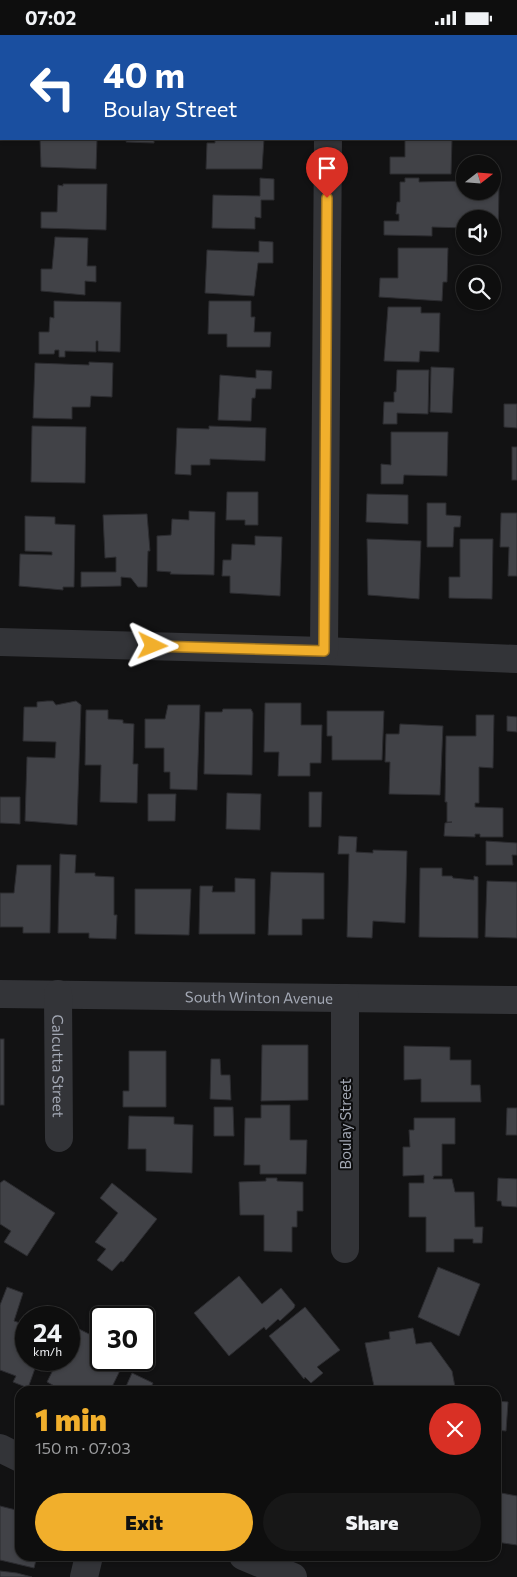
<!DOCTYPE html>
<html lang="en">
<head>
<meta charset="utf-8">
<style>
	:root { --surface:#0e0e0e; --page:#171717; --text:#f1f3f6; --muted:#9b9c9e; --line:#2e2e2e; --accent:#f1af2c }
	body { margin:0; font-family:Commissioner,sans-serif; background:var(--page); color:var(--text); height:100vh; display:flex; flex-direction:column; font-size:19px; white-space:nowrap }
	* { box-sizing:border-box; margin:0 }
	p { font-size:16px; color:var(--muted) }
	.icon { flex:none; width:28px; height:28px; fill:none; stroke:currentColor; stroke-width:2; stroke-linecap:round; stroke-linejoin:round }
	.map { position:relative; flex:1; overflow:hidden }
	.sheet { position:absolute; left:15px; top:1351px; width:486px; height:175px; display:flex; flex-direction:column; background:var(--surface); border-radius:15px; box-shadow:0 1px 4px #0004,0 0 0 1px var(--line) }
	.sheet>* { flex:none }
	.guide { position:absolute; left:0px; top:0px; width:518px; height:105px; box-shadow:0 1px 4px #0004,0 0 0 1px var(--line); background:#1a4fa0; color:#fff; overflow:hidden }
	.needle { width:32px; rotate:73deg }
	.controls { position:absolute; left:456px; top:120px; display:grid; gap:10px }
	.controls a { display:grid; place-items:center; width:45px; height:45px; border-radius:50%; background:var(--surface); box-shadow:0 1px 4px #0004,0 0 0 1px var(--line); font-size:25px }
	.speed { position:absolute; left:15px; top:1271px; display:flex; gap:10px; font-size:25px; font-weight:700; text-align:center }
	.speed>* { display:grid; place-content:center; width:65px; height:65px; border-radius:50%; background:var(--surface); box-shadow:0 1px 4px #0004,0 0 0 1px var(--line); line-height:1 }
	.speed small { font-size:12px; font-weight:400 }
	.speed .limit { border:2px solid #111; border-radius:8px; background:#fff; color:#111 }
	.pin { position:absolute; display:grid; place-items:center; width:42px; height:42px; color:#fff; margin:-51px -21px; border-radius:50% 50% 50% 0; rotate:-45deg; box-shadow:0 0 5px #0007 }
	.pin .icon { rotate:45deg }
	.me { position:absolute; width:55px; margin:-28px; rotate:92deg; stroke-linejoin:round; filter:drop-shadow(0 0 4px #0008) }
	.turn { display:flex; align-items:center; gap:18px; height:105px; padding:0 20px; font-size:22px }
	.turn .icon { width:65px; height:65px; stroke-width:2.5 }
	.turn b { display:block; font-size:35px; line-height:42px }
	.round { display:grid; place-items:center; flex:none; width:52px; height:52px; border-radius:26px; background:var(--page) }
	.overview { display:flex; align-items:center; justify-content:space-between; height:85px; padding:0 20px }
	h1 { font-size:30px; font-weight:800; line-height:38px; color:var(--accent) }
	.primary-button { display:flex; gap:10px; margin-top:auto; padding:10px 20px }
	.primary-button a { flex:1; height:58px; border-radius:30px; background:var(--accent); color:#111; font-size:20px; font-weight:800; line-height:58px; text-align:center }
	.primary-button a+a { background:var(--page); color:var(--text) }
	.status { display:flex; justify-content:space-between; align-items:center; height:35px; padding:0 25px; background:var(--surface); direction:ltr }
	.status svg { height:14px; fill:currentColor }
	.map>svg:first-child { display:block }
	.building { fill:#414247; stroke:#2c2c30 }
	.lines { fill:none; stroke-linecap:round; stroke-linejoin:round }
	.street { stroke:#333438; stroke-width:28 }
	.route-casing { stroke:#9d721d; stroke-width:12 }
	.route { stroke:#f1af2c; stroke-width:9 }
	.labels { text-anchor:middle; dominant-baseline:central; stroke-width:4; stroke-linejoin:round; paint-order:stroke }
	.street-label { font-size:15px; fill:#a3a8b4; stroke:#0d0d0e }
</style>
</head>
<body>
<div class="status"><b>07:02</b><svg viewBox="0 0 49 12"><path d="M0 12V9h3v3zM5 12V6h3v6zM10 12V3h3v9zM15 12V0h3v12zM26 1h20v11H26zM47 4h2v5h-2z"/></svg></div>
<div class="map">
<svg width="517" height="1542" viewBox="0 0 517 1542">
	<rect width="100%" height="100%" fill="#121213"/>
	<!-- building -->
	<g class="building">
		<rect x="194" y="0" width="71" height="1"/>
		<polygon points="391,0 451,0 391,1"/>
		<polygon points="40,104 97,104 96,134 41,132"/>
		<polygon points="127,104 154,104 154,108 126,107"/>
		<polygon points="215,104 264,104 262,134 206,134 207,108 215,108"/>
		<polygon points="409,104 452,104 451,139 390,139 390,122 405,122 405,105"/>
		<polygon points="260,143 274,144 274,165 261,165 261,183 255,182 255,194 212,193 213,160 260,161"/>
		<polygon points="405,143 419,143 419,147 465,146 465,156 492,156 492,151 499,151 498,206 492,206 492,184 465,184 465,193 432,192 432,201 384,200 384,186 399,186 399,179 396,179 397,167 400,167 400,147 405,147"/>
		<polygon points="63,149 107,149 106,195 41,193 41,177 57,177 58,150 63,151"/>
		<polygon points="55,202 88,203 87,231 96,231 96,247 85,246 85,260 41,256 41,234 52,234"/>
		<polygon points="259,206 273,207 273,228 258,228 254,261 205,258 207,215 259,217"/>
		<polygon points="398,213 448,213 447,247 443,247 442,266 379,262 380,243 398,243"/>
		<polygon points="54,266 121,267 120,317 98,316 98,306 96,306 96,317 65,316 65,322 59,322 59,315 55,315 54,319 39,319 39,297 49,297 50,282 54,283"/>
		<polygon points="209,266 251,266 251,282 255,282 254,297 271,297 270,312 227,312 227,299 208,299"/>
		<polygon points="388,272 421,272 421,278 440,278 439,317 420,316 419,327 384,326"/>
		<polygon points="89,327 113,328 112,362 91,361 90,372 72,372 72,384 33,383 35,328 89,330"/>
		<polygon points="431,332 454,333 452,378 430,377"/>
		<polygon points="256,335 272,336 271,354 256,354 255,363 252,363 251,386 218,385 220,340 256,343"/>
		<polygon points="397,335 429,335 428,379 397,378 397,389 383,389 384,367 394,367 394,357 396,357"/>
		<polygon points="504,369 517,369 517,393 504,392"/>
		<polygon points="32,391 86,392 85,448 31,447"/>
		<polygon points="209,391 266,393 265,426 210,424 210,430 191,430 191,440 175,439 177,393 209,394"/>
		<polygon points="391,397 448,397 447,441 404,440 403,449 381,449 381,429 391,430"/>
		<rect x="512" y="412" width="5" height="33"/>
		<polygon points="227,457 258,457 258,490 245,490 245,485 226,485"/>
		<polygon points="367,459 408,460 408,489 366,487"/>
		<polygon points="427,468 446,468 446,480 461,481 460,492 454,492 453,512 427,512"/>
		<polygon points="189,476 215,477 214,540 170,539 171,537 157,536 157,501 171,500 172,484 189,485"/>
		<polygon points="501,478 517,478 517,541 508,541 509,512 500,512"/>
		<polygon points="147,479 150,516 148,516 147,552 138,552 131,543 121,542 121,551 81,552 81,537 116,537 116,522 105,523 103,480"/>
		<polygon points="25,481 55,482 55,489 75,490 74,552 63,552 63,555 19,551 20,519 52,520 52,517 25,516"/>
		<polygon points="255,501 282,502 280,561 230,558 230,541 222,541 223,525 231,525 232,509 255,510"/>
		<polygon points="367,504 421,506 419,564 368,560"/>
		<polygon points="460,504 493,504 492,564 449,563 449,542 460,542"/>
		<polygon points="47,666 53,666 56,670 76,666 81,670 77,790 25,786 27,722 55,723 56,707 23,706 24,672 37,672 37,667"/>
		<polygon points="265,668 301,668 301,690 322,690 321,728 310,728 310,741 278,741 279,717 264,717"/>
		<polygon points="168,670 200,670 197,755 170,754 170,737 164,737 164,713 145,713 145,684 165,684"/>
		<polygon points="223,674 251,674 253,678 252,740 204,739 205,677 222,677"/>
		<polygon points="86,675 108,675 108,684 123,685 123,688 134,689 133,729 138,729 137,768 100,767 101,730 85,730"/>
		<polygon points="327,676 384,676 382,725 332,725 332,701 327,701"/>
		<polygon points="476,680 494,680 493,733 479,732 479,768 475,768 475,772 503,773 503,802 480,802 480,799 475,799 475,802 444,801 445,788 452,787 447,787 447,767 445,767 446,701 476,701"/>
		<polygon points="507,681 517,682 517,697 507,696"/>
		<polygon points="400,689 443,691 440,760 389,759 390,727 385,727 386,699 399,699"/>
		<polygon points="309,757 322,757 321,792 309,792"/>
		<polygon points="227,758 261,759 260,795 226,794"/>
		<polygon points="148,759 176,759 175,786 148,786"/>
		<polygon points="0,762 20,762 20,789 0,788"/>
		<polygon points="339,801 357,802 356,817 373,818 373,815 407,816 405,888 373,886 372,903 347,902 349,819 338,819"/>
		<polygon points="486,806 517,808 517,820 512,820 513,830 486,830"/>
		<polygon points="60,819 76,820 75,838 95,838 95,841 114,842 114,880 117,880 116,904 89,903 89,898 58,898"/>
		<polygon points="17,830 51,830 50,898 23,898 23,892 0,892 0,858 14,858"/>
		<polygon points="420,833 442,833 442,841 452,841 453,843 474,845 474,841 478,842 478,903 419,902"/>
		<polygon points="271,837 324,838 324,884 302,884 302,900 268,900"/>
		<polygon points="235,843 255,844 255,899 199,899 200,851 213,851 212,857 235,857"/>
		<polygon points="487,846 517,847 517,903 485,902"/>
		<polygon points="135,854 191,854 189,900 135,899"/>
		<rect x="0" y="1004" width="4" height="66"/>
		<polygon points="262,1010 308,1010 308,1065 261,1066"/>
		<polygon points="404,1011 450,1012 450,1025 471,1025 471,1050 480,1050 481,1067 421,1067 421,1044 404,1045"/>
		<polygon points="129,1016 166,1016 166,1072 123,1072 123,1056 129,1056"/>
		<polygon points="211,1024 220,1024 221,1040 230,1040 231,1065 210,1064"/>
		<polygon points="261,1070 290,1070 290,1105 307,1105 306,1139 260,1139 260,1130 244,1130 245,1083 261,1083"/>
		<polygon points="214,1072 233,1072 234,1101 214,1101"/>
		<polygon points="507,1073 517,1073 517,1100 506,1100"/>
		<polygon points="129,1081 174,1082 174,1089 193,1090 192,1138 146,1136 146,1114 128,1114"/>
		<polygon points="414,1083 455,1083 455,1109 442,1109 442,1141 434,1141 433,1144 452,1144 455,1157 474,1157 475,1192 483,1192 482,1208 473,1208 473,1204 454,1204 454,1217 426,1217 426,1182 409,1182 409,1148 424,1148 424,1140 403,1141 403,1112 410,1112 409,1095 414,1095"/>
		<polygon points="266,1143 277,1143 277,1146 303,1147 303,1176 297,1176 297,1192 292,1192 292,1217 264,1216 264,1180 240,1180 239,1147 266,1146"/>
		<polygon points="498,1143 517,1144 517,1172 502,1171 501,1166 497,1166"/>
		<polygon points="4,1145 55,1178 27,1221 4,1207 11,1196 0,1189 0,1148"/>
		<polygon points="112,1148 157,1184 123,1227 121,1226 112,1236 97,1225 106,1214 95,1207 118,1178 100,1163"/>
		<polygon points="438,1232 480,1249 459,1301 418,1282"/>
		<polygon points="239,1241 262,1269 281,1253 295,1270 294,1273 280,1286 278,1284 266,1295 264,1292 229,1321 194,1278"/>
		<polygon points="7,1252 23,1258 14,1286 26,1290 26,1325 38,1325 28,1353 13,1347 16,1341 0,1335 0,1270"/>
		<polygon points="305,1272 340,1315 317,1332 323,1338 311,1348 305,1342 304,1344 269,1301"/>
		<polygon points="75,1292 101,1305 101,1325 125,1325 110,1356 59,1356 60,1354 47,1347 58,1325 69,1325 69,1303"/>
		<polygon points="413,1293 416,1309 431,1307 452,1336 455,1352 433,1356 375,1356 365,1308 390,1304 389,1297"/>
		<polygon points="132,1338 153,1348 149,1356 124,1356"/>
		<polygon points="496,1366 508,1367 506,1396 496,1395"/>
		<polygon points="496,1457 517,1461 517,1510 496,1507"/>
		<polygon points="0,1471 20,1476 20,1491 16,1510 20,1511 20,1521 37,1521 34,1533 0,1525"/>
		<polygon points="0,1536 17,1538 32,1542 0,1542"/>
	</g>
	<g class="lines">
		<!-- street -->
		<g class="street">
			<polyline points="328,1 328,0"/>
			<polyline points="0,607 324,616 517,624"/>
			<polyline points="324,616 328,104"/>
			<path id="s1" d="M 0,959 L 517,965"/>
			<path id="s2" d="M 58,959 L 59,1103"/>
			<polyline points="345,963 345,1214"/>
			<polyline points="0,1413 20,1423"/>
			<polyline points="243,1521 293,1542"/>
			<polyline points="84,1542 89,1521"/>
		</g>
	</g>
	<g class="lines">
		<defs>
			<polyline id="route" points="153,611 324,616 327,163"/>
		</defs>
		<!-- route casing -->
		<use href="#route" class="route-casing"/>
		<!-- route -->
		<use href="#route" class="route"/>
	</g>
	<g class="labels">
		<!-- street labels -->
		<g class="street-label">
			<text stroke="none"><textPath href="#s1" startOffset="259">South Winton Avenue</textPath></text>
			<text stroke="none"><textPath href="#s2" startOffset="72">Calcutta Street</textPath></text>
			<text transform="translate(345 1089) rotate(-90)">Boulay Street</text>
		</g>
	</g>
</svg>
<div class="controls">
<a><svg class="needle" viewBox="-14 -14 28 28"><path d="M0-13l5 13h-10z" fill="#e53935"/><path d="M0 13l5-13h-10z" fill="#9b9c9e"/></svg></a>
<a><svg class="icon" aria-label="sound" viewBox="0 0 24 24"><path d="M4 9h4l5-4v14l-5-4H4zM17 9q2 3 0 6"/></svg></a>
<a><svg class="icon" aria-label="search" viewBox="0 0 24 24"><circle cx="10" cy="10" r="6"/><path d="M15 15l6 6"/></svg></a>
</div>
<div class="speed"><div>24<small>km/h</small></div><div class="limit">30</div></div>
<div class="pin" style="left:327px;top:163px;background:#d93025"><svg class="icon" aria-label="arrive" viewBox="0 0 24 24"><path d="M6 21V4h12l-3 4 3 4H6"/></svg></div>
<svg class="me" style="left:153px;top:611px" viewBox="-20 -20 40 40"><path d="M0-17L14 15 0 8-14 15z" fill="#f1af2c" stroke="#fff" stroke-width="4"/></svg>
<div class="guide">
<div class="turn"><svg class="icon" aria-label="left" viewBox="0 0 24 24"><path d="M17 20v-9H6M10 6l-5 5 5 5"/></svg><div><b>40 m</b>Boulay Street</div></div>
</div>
<section class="sheet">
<div class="overview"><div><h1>1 min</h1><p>150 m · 07:03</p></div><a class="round" style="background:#d93025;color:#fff"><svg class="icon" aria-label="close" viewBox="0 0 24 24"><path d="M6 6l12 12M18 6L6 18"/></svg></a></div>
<div class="primary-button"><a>Exit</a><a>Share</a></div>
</section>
</div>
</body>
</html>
